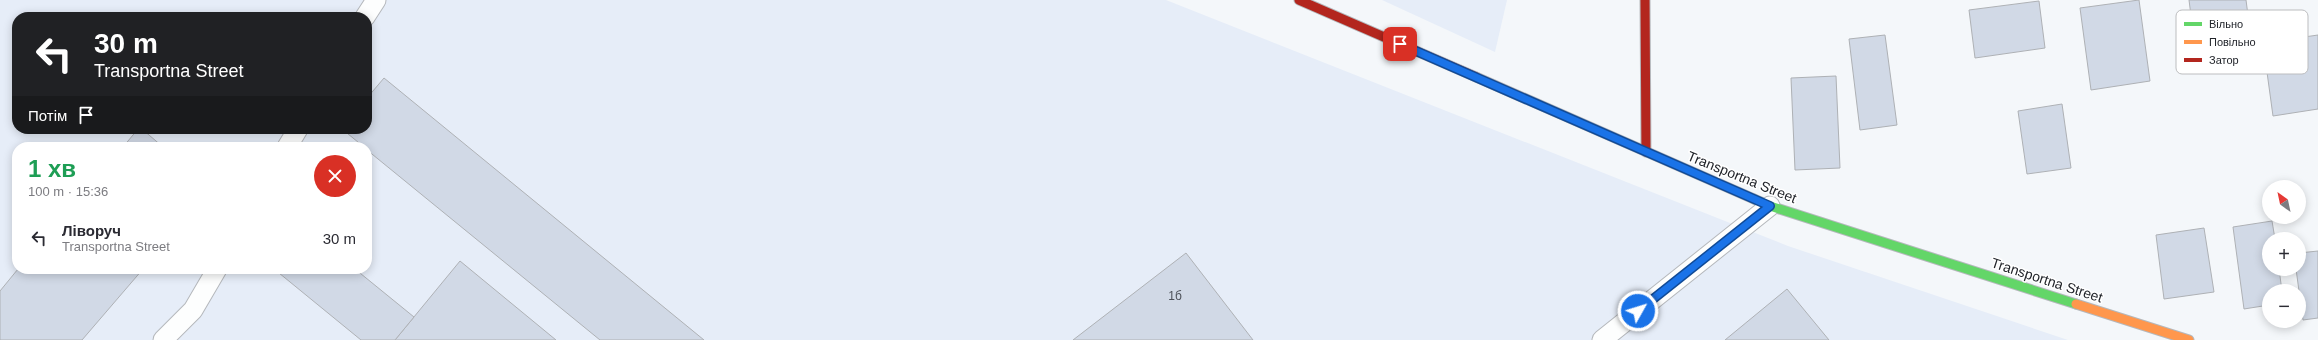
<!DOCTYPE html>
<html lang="uk">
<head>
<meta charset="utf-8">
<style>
	:root { --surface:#fff; --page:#f2f2f3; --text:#2b2b33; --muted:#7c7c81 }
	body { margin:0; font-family:Arial,sans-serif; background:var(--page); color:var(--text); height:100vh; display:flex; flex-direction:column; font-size:15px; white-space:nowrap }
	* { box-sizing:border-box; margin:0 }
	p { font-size:13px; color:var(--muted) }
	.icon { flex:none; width:22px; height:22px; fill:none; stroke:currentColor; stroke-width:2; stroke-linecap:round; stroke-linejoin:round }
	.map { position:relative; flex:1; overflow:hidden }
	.panel { position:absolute; left:12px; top:142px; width:360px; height:132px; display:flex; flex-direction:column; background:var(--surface); border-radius:16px; box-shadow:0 2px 10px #0003 }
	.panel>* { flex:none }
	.guide { position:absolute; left:12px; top:12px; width:360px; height:122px; border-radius:16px; box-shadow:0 2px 10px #0003; background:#202124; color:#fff; overflow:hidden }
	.needle { width:26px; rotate:327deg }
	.fabs { position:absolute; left:2262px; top:180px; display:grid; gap:8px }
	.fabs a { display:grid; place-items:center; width:44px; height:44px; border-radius:50%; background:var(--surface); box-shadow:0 2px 10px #0003; font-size:20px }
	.pin { position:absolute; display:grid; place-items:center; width:34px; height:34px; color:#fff; margin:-17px; border-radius:8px; box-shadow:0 2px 6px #0006 }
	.me { position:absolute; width:44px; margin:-22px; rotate:51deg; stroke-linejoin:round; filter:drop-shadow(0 0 3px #0008) }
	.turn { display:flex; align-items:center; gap:14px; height:84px; padding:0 16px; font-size:18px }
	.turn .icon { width:52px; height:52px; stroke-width:2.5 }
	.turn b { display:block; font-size:28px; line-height:34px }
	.then { display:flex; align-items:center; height:38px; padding:0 16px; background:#0003; gap:8px; font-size:15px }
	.round { display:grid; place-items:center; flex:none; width:42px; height:42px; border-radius:21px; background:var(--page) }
	.head { display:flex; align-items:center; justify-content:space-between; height:68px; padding:0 16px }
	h1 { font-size:24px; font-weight:700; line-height:30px; color:#1e9e55 }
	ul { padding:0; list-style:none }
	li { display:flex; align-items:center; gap:12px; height:56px; padding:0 16px }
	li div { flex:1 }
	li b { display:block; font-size:15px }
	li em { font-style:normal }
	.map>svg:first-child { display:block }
	.built { fill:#e6edf8; fill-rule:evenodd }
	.building { fill:#d1d9e6; stroke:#aeb1b5 }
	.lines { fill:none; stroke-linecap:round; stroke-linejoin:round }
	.lane-casing { stroke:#b5b8bc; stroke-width:21 }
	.fast-casing { stroke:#b5b8bc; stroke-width:11 }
	.slow-casing { stroke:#b5b8bc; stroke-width:11 }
	.jam-casing { stroke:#b5b8bc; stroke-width:11 }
	.lane { stroke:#fdfefe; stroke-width:19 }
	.fast { stroke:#63d668; stroke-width:9 }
	.slow { stroke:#ff974d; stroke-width:9 }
	.jam { stroke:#b3261e; stroke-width:9 }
	.route-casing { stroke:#114b97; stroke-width:10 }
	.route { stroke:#1a73e8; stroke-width:7 }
	.labels { text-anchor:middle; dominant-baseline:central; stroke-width:3; stroke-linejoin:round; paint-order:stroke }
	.number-label { font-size:12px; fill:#4d5159 }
	.street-label { font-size:14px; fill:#21242a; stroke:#fff }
	.key { fill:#fff; stroke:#bcbdbf; stroke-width:1 }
	.key-label { font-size:11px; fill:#21242a }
</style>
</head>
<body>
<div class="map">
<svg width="2318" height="340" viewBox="0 0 2318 340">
	<rect width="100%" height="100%" fill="#f4f7fa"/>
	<!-- built -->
	<g class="built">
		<path d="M 0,0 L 1166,0 L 1788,246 L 2068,340 L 0,340 ZM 17,17 L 367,17 L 367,129 L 17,129 ZM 17,147 L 367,147 L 367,269 L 17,269 Z"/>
		<polygon points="1382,0 1507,0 1495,52"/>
	</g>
	<!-- building -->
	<g class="building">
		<polygon points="2139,0 2150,81 2091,90 2080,8"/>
		<polygon points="2189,0 2246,0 2249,23 2193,31"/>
		<polygon points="2039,1 2045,48 1975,58 1969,10"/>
		<polygon points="1885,35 1897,125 1860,130 1849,39"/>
		<polygon points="2318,35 2318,109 2273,116 2263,43"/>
		<polygon points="1836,76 1840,168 1795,170 1791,78"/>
		<polygon points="384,78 704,340 600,340 367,150 367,147 364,147 342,129 367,129 367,98"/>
		<polygon points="2062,104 2071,168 2027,174 2018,111"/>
		<polygon points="138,129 142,129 163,147 123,147"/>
		<polygon points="2272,221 2275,239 2269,239 2269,269 2279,269 2282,291 2269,291 2269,305 2244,309 2233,227"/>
		<polygon points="2204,228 2214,292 2164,299 2156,235"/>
		<polygon points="2318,251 2318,318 2303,320 2296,269 2299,269 2299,253"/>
		<polygon points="1186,253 1253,340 1073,340"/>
		<polygon points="460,261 556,340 395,340"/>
		<polygon points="18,269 143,269 82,340 0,340 0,291"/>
		<polygon points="282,269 355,269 414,317 395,340 361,340 279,273"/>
		<polygon points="1787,289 1829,340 1725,340"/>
	</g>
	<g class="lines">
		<defs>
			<g id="lane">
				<polyline points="365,17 376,0"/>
				<polyline points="287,147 298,129"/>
				<polyline points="163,340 193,310 217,269"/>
				<polyline points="1602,340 1770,206"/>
			</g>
			<polyline id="fast" points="1754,199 1770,206 2076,304"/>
			<g id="slow">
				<polyline points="1476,77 1754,199"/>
				<polyline points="2076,304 2189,340"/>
			</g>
			<g id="jam">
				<polyline points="1299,0 1476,77"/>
				<polyline points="1645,0 1646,152"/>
			</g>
		</defs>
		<!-- lane casing -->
		<use href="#lane" class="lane-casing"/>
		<!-- fast casing -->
		<use href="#fast" class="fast-casing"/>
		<!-- slow casing -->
		<use href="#slow" class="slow-casing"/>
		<!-- jam casing -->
		<use href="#jam" class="jam-casing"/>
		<!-- lane -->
		<use href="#lane" class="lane"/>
		<!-- fast -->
		<use href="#fast" class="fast"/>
		<!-- slow -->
		<use href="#slow" class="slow"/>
		<!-- jam -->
		<use href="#jam" class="jam"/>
	</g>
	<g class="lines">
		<defs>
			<polyline id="route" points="1400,44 1770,206 1638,311"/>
		</defs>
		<!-- route casing -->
		<use href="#route" class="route-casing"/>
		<!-- route -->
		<use href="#route" class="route"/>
	</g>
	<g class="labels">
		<!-- number labels -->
		<g class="number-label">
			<text x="1175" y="296">1б</text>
		</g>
		<!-- street labels -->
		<g class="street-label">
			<text transform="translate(1742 177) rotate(22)">Transportna Street</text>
			<text transform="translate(2047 280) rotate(18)">Transportna Street</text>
		</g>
	</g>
	<!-- legend -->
	<rect x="2176" y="10" width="132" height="64" rx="6" class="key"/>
	<rect x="2184" y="22" width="18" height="4" fill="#63d668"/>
	<rect x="2184" y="40" width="18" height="4" fill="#ff974d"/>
	<rect x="2184" y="58" width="18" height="4" fill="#b3261e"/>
	<g class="key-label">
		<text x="2209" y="28">Вільно</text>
		<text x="2209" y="46">Повільно</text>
		<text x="2209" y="64">Затор</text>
	</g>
</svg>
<div class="fabs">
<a><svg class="needle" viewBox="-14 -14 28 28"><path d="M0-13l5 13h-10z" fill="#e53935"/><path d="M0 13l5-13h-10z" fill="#7c7c81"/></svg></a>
<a>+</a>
<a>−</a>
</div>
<div class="pin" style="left:1400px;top:44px;background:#d93025"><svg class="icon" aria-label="arrive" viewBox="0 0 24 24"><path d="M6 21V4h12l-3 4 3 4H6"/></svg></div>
<svg class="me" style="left:1638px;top:311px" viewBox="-20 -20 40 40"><circle r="17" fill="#1a73e8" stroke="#fff" stroke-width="3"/><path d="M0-11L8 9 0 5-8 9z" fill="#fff"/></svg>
<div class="guide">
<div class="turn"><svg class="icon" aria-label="left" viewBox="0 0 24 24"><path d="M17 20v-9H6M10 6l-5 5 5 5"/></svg><div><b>30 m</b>Transportna Street</div></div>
<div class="then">Потім<svg class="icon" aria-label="arrive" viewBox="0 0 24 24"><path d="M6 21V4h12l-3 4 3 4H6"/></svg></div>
</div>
<section class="panel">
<div class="head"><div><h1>1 хв</h1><p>100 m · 15:36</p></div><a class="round" style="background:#d93025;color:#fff"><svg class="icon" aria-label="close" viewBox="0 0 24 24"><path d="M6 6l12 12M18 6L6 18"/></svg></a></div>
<ul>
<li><svg class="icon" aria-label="left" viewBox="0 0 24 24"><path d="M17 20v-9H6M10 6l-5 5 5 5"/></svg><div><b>Ліворуч</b><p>Transportna Street</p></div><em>30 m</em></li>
</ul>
</section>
</div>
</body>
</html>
